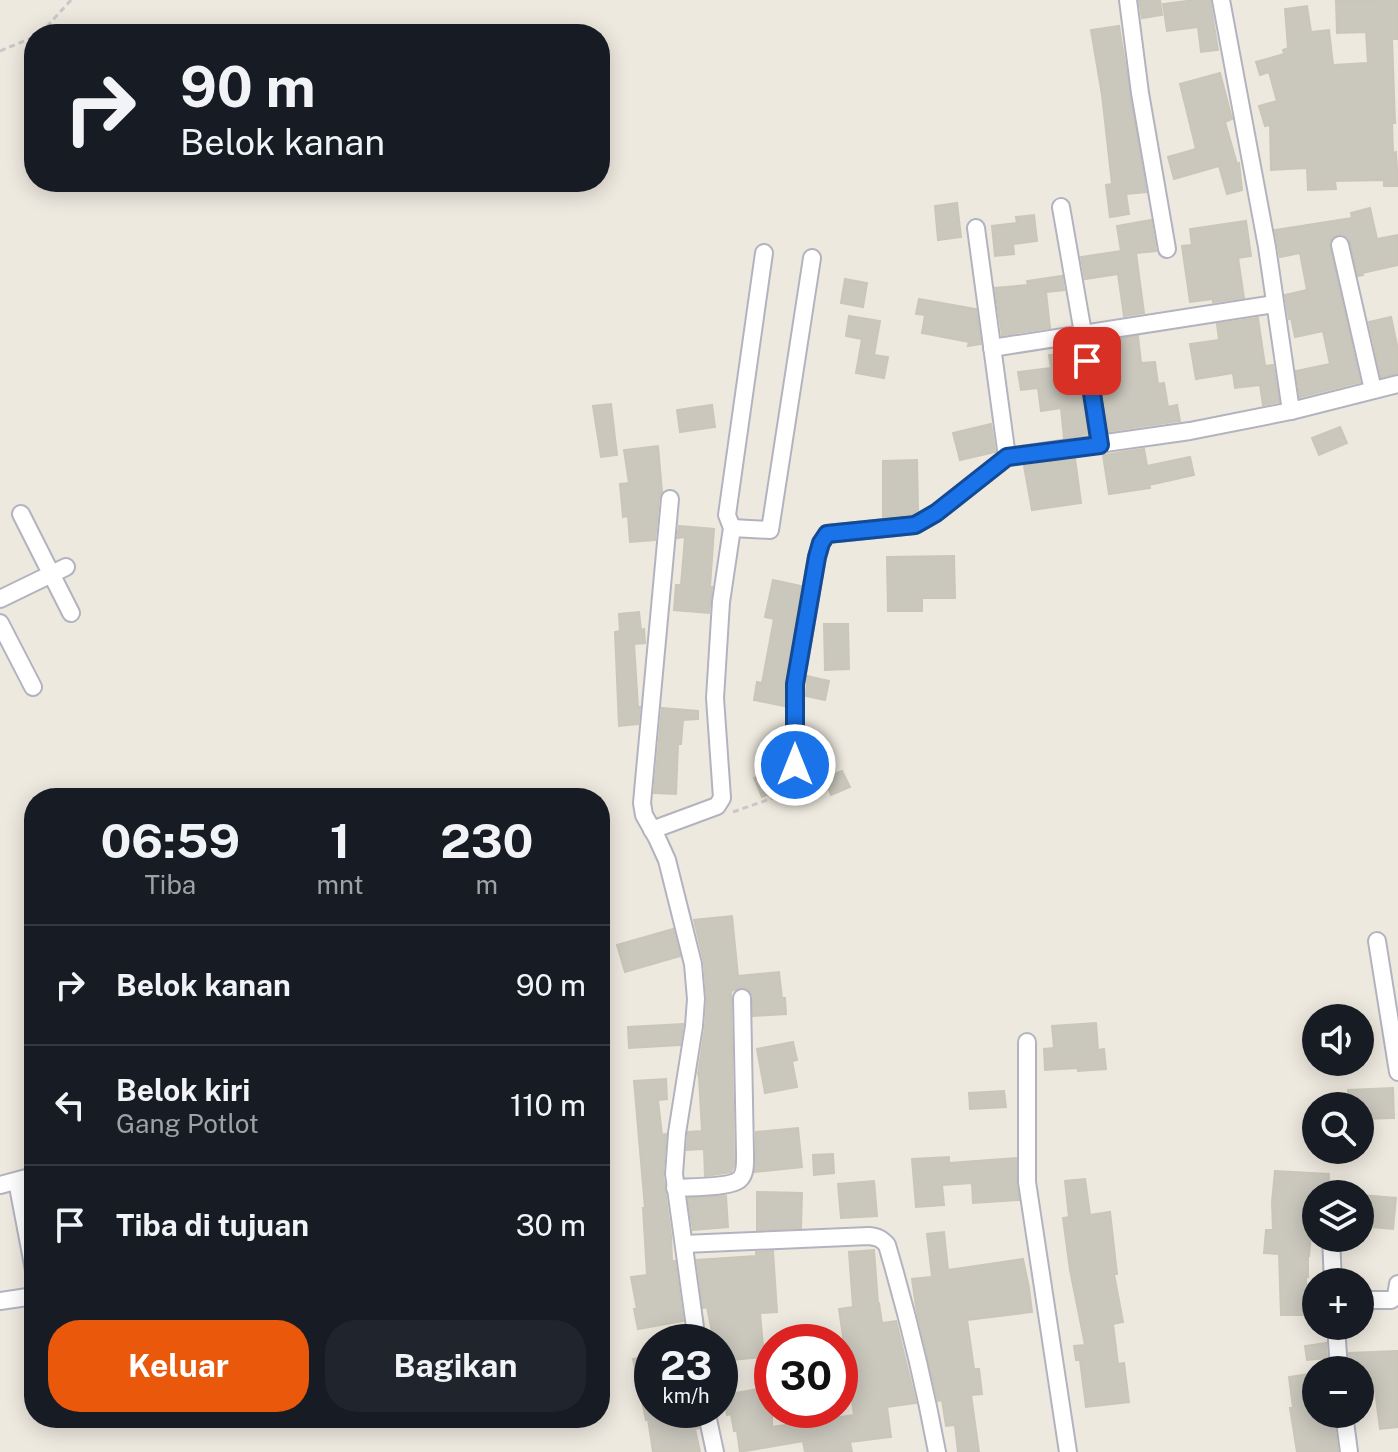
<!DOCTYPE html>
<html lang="id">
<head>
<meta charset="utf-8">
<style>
	:root { --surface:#171b24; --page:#20242c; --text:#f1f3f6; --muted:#9ea1a6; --line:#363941; --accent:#ea580c }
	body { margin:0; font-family:"Public Sans",sans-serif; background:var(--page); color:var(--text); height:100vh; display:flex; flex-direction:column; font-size:30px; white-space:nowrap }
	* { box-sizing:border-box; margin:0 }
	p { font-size:26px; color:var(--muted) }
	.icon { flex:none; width:44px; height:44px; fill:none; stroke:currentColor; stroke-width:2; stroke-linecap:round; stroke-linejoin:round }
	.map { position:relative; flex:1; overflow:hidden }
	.panel { position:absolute; left:24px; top:788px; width:586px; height:640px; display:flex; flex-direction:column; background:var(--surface); border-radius:32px; box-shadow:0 4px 20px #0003 }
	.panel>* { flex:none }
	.guide { position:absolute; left:24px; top:24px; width:586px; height:168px; border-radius:32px; box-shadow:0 4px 20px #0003; background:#171b24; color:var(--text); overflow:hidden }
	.controls { position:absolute; left:1302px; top:1004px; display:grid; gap:16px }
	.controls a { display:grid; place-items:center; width:72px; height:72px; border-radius:50%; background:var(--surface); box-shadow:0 4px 20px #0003; font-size:40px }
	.speed { position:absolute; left:634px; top:1324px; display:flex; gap:16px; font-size:40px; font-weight:700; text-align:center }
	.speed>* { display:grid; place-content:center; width:104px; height:104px; border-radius:50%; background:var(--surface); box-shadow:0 4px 20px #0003; line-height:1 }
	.speed small { font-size:20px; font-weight:400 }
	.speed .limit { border:12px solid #d22; background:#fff; color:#111 }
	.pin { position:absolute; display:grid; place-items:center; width:68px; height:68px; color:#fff; margin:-34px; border-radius:16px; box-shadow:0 4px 12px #0006 }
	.me { position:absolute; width:88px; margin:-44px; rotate:0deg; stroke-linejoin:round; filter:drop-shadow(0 0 6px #0008) }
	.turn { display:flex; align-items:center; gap:28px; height:168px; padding:0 24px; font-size:36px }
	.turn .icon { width:104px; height:104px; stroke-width:2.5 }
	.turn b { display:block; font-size:56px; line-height:68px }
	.eta { display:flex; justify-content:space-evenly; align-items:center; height:136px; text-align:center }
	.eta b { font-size:48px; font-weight:700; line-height:56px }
	.primary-button { display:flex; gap:16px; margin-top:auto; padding:16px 24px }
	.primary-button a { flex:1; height:92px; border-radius:32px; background:var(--accent); color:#fff; font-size:32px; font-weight:700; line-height:92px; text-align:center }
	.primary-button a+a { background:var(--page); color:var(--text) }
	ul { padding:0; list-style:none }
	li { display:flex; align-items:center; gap:24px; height:120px; padding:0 24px; border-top:2px solid var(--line) }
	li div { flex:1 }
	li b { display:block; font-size:30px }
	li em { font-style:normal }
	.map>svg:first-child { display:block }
	.building { fill:#cac7bd; stroke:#cac6b8; stroke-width:2 }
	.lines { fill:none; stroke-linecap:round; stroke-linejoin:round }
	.minor-casing { stroke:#b3b3c0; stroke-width:20 }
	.path { stroke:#c8c8c8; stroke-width:3; stroke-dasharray:6 4; stroke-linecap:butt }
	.minor { stroke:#fff; stroke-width:16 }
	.route-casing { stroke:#114b97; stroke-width:20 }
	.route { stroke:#1a73e8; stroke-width:14 }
</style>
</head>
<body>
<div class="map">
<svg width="1398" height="1452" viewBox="0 0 1398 1452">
	<rect width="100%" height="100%" fill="#eee9df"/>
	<!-- building -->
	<g class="building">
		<polygon points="1139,0 1160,0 1162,15 1142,18"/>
		<polygon points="1195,0 1210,0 1218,50 1201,52 1198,27 1167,31 1163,4"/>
		<polygon points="1398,0 1398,39 1392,39 1395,123 1392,123 1393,153 1396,152 1398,186 1384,186 1384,180 1335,181 1336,189 1308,190 1307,168 1271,170 1270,125 1265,126 1259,106 1277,101 1269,72 1260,75 1256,62 1284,54 1283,50 1288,48 1285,9 1307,6 1311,32 1329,30 1333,65 1368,63 1366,32 1337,33 1336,1"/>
		<polygon points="1119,26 1146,192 1126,194 1129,214 1110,217 1106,185 1112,184 1102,95 1091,30"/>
		<polygon points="1220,73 1232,119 1225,122 1237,164 1239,163 1242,190 1227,194 1219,166 1174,179 1168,157 1196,149 1180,84"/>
		<polygon points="957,203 961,237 938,240 935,206"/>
		<polygon points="1370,208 1377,239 1398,235 1398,265 1362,273 1363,275 1358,276 1349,238 1342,234 1337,235 1332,238 1329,243 1360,382 1300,397 1296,371 1330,364 1323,331 1295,337 1291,318 1289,319 1285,295 1307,290 1300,253 1280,257 1275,230 1352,218 1351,213"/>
		<polygon points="1034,215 1037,241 1013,244 1014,254 995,256 992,226 1017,223 1016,217"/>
		<polygon points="1151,220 1156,251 1136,253 1144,313 1124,316 1118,274 1085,279 1081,257 1121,251 1117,226"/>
		<polygon points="1246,221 1251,256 1238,258 1244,298 1213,302 1213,299 1190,302 1182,246 1192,245 1190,229"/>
		<polygon points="1062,276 1064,290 1046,292 1050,328 1002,335 995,288 1028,285 1027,281"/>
		<polygon points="845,279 867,283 863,307 841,303"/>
		<polygon points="919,299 976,309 981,344 968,346 969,342 922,333 925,315 916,314"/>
		<polygon points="849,316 880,321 874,355 888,357 884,378 856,373 862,339 846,336"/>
		<polygon points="1391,317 1398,350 1398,373 1381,377 1369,322"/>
		<polygon points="1258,318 1265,366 1273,365 1279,402 1263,405 1260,385 1235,388 1233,373 1196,379 1190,344 1219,340 1217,324"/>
		<polygon points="1138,336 1141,363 1155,362 1158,384 1164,383 1168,407 1177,405 1180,421 1109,431 1096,343"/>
		<polygon points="1075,352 1087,434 1064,438 1061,408 1041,411 1038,388 1021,390 1018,372 1051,368 1049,355"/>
		<polygon points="611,404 617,455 601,457 593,406"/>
		<polygon points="712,405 715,427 680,432 677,410"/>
		<polygon points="991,424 995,452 960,460 953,433"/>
		<polygon points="1340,427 1347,443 1319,455 1312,438"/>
		<polygon points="658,446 662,492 659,498 655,540 630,542 628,516 623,517 620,484 629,483 624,450"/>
		<polygon points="1144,449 1147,466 1190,457 1194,475 1149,485 1150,488 1109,494 1103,455"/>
		<polygon points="1075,458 1081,503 1032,510 1024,466"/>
		<polygon points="917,460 918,510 912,514 883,517 883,461"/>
		<polygon points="679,526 714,529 710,587 712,587 709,613 674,610 676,585 681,585 685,537 677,538"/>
		<polygon points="954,556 955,598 922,598 922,611 888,611 887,557"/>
		<polygon points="773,580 801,586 784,682 784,706 754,700 757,682 762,683 774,619 765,617"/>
		<polygon points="639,612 641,630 644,629 645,643 634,644 638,707 640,707 638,724 619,726 615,632 620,631 619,614"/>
		<polygon points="824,624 848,624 849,669 825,670"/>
		<polygon points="807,676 829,681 825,700 806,696"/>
		<polygon points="662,708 698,711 698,719 683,720 681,744 678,744 676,794 654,793"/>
		<polygon points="781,766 789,785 762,797 754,778"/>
		<polygon points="842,771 850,787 831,795 824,778"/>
		<polygon points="732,916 738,976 779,972 782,998 785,998 786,1014 753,1016 753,998 751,992 743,987 731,991 734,1166 731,1172 705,1176 704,1149 687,1150 688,1132 702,1131 699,1077 698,1074 705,1028 707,1000 704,962 694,920"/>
		<polygon points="673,929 680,956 625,972 617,945"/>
		<polygon points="1096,1023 1098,1050 1104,1049 1106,1069 1078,1071 1078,1068 1045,1070 1044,1049 1054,1048 1052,1026"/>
		<polygon points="683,1024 680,1045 629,1048 628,1027"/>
		<polygon points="793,1042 797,1060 792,1061 797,1087 765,1093 757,1049"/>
		<polygon points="666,1079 667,1099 658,1100 662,1135 666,1134 663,1176 671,1235 672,1261 675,1261 683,1321 638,1329 634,1309 637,1309 631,1277 647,1275 643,1208 645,1208 634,1081"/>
		<polygon points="1393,1088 1394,1118 1360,1119 1360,1106 1348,1106 1348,1090"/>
		<polygon points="1004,1091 1006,1107 970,1109 969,1093"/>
		<polygon points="798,1128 802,1167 755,1172 756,1132"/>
		<polygon points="833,1154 834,1173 814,1175 813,1155"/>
		<polygon points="949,1157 949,1163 1016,1158 1016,1182 1019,1200 973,1203 972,1183 942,1185 944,1205 916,1207 912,1159"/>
		<polygon points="1275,1171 1329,1174 1328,1194 1316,1194 1316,1224 1312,1224 1309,1256 1308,1256 1308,1277 1306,1277 1306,1315 1281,1315 1279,1254 1264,1253 1266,1230 1273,1230 1272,1202"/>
		<polygon points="1085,1179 1090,1215 1110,1212 1117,1274 1114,1274 1123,1322 1113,1324 1118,1364 1124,1363 1129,1402 1086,1407 1080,1360 1076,1360 1074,1346 1085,1345 1070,1270 1063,1218 1069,1217 1065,1181"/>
		<polygon points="874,1181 877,1216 841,1218 838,1184"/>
		<polygon points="757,1192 802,1193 801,1228 757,1230"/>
		<polygon points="1360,1195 1396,1198 1393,1229 1360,1226"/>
		<polygon points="726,1196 728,1227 693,1230 688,1198"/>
		<polygon points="944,1232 948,1270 1023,1259 1029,1288 1032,1312 967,1320 974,1369 979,1369 982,1394 971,1395 979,1452 958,1452 955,1425 946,1426 942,1400 938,1401 916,1307 912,1279 932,1277 927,1234"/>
		<polygon points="874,1250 878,1303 879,1303 882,1323 896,1321 916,1403 887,1407 891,1437 850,1442 852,1452 805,1452 803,1441 740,1452 737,1431 734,1431 731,1414 727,1415 724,1395 770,1387 772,1399 772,1427 854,1415 848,1370 840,1371 840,1343 844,1343 839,1309 853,1307 849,1252"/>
		<polygon points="773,1251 777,1312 760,1313 764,1357 720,1361 720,1342 714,1342 707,1307 703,1308 697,1260 756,1256 756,1252"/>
		<polygon points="1326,1343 1327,1358 1307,1360 1305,1346"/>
		<polygon points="1398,1351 1398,1427 1380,1429 1375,1390 1360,1391 1360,1370 1350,1370 1349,1353"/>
		<polygon points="652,1355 652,1412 667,1410 695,1410 699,1428 695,1429 700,1452 653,1452 648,1419 646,1420 633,1359"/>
		<polygon points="1316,1373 1316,1414 1333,1414 1338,1452 1297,1452 1290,1408 1293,1408 1289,1377"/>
	</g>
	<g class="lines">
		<defs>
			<g id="minor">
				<polyline points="1128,0 1140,93 1167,249"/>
				<polyline points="1221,0 1267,247 1291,411"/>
				<polyline points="1061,207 1083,333 1100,445"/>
				<polyline points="976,228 1007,457"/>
				<polyline points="1340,245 1373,390"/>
				<polyline points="992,348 1275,304"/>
				<polyline points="670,499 642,803 644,815 657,838 667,860 693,964 696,999 694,1026 677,1133 674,1174 697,1342"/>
				<polyline points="21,514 71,613"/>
				<polyline points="732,528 770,530 812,258"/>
				<polyline points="0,599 66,567"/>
				<polyline points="0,623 33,687"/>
				<polyline points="795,765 795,684 817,557 821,543 827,534 915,525 936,513 1007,457 1190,431 1291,411 1398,384"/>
				<polyline points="652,830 717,806 722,798 715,698 721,602 732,528 727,515 764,253"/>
				<polyline points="1377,941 1398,1072"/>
				<polyline points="1027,1042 1027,1182 1068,1452"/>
				<polyline points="17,1181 34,1270"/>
				<polyline points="0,1185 30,1177"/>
				<path d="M 675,1188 C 689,1187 731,1188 740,1179 C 746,1173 745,1162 745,1154 L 742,998"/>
				<polyline points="1331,1238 1333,1282"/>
				<path d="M 684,1244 L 869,1236 C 877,1237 881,1238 887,1245 C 907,1313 924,1382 937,1452"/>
				<polyline points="1360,1300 1391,1300 1396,1296 1398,1284"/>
				<polyline points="0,1301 34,1296"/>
				<polyline points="1336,1326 1339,1370"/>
				<polyline points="706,1410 715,1452"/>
				<polyline points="1344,1414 1349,1452"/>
			</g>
		</defs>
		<!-- minor casing -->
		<use href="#minor" class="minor-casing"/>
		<!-- path -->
		<g class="path">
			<polyline points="40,34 71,0"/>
			<polyline points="0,51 34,37"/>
			<polyline points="733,812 787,793 794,787 795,781"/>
		</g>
		<!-- minor -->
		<use href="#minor" class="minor"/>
	</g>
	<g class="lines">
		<defs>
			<polyline id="route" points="795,765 795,684 817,557 821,543 827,534 915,525 936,513 1007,457 1100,445 1087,361"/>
		</defs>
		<!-- route casing -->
		<use href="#route" class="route-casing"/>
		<!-- route -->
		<use href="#route" class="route"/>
	</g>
</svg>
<div class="controls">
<a><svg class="icon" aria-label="sound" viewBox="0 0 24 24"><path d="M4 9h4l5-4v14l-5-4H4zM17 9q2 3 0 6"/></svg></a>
<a><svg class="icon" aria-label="search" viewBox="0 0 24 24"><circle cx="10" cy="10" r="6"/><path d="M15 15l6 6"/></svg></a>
<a><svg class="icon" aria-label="layers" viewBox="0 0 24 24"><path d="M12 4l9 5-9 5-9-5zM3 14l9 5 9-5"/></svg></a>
<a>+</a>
<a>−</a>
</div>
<div class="speed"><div>23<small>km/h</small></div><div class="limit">30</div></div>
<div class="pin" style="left:1087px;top:361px;background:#d93025"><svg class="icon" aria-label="arrive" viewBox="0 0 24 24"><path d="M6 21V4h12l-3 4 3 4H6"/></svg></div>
<svg class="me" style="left:795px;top:765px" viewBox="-20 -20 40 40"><circle r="17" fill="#1a73e8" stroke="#fff" stroke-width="3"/><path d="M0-11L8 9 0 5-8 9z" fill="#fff"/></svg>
<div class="guide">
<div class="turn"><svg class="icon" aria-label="right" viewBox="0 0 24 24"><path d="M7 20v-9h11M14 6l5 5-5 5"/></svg><div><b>90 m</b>Belok kanan</div></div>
</div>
<section class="panel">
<div class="eta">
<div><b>06:59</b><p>Tiba</p></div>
<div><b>1</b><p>mnt</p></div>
<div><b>230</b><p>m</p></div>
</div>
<ul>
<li><svg class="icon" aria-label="right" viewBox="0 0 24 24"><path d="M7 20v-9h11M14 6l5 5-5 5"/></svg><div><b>Belok kanan</b></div><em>90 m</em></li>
<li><svg class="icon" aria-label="left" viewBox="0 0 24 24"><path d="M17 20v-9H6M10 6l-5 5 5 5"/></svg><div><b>Belok kiri</b><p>Gang Potlot</p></div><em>110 m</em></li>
<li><svg class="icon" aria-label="arrive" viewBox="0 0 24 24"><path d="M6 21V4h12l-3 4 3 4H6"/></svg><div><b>Tiba di tujuan</b></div><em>30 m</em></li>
</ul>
<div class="primary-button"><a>Keluar</a><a>Bagikan</a></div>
</section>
</div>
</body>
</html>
